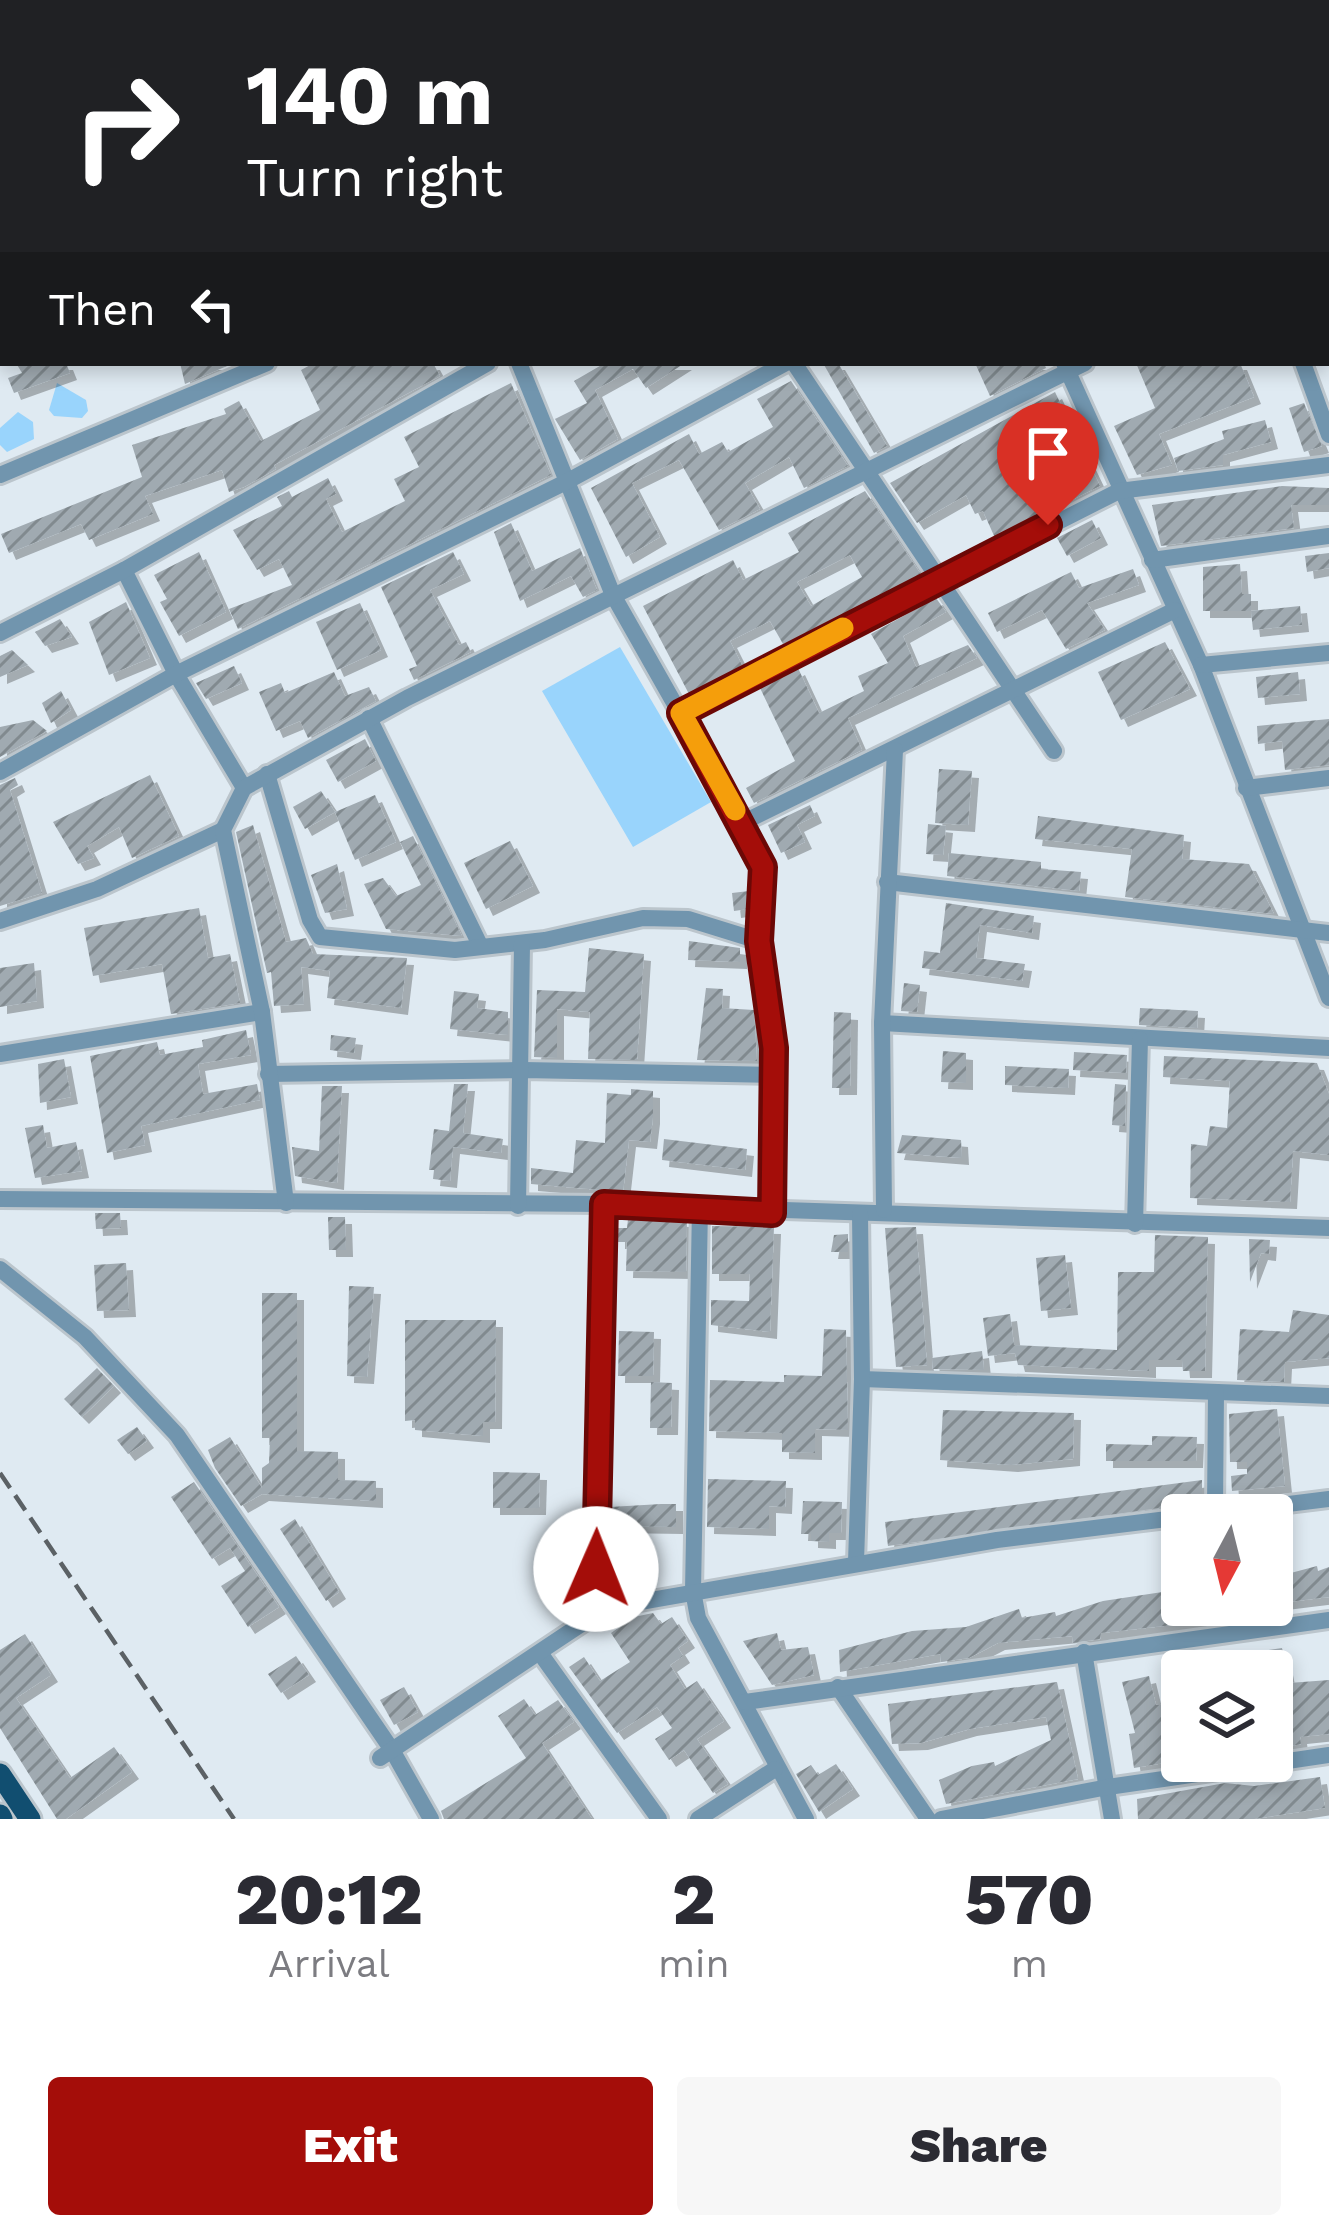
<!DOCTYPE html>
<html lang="en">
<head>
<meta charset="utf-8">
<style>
	:root { --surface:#fff; --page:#f7f7f7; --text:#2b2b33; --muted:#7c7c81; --accent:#a40d09 }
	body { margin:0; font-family:"Work Sans",sans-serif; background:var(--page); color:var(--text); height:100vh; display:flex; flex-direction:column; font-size:45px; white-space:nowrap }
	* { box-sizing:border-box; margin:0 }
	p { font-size:39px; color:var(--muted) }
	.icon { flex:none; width:66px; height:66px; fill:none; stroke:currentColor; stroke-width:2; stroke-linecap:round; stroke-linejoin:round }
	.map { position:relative; height:1819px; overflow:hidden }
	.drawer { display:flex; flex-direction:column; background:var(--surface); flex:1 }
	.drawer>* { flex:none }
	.guide { position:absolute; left:0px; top:0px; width:1329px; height:366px; box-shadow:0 6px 18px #0003; background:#202124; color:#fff; overflow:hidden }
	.needle { width:78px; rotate:187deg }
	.fabs { position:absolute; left:1161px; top:1494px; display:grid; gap:24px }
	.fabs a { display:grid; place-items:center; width:132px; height:132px; border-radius:12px; background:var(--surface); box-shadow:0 6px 18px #0003; font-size:60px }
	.pin { position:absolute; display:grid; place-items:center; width:102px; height:102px; color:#fff; margin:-123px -51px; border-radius:50% 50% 50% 0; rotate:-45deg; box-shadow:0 0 12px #0007 }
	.pin .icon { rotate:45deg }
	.me { position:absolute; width:132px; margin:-66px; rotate:1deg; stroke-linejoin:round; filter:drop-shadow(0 0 9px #0008) }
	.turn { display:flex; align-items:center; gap:42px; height:252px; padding:0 48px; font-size:54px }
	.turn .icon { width:156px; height:156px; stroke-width:2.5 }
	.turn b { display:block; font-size:84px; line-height:102px }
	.then { display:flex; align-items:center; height:114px; padding:0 48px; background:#0003; gap:24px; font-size:45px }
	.eta { display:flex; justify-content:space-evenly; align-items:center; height:204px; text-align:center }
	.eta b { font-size:72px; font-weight:800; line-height:84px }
	.action { display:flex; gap:24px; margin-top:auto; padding:24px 48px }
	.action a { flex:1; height:138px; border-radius:12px; background:var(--accent); color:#fff; font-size:48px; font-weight:800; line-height:138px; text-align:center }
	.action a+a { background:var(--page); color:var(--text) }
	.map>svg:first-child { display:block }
	.park { fill:#99d4fc }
	.building { fill:url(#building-hatch); fill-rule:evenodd; filter:url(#shadow) }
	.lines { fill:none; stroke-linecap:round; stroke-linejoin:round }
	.minor-casing { stroke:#bbc5cc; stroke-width:22 }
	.major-casing { stroke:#bbc5cc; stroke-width:27 }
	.minor { stroke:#7195ae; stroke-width:16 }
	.major { stroke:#114e70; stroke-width:21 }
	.rail { stroke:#5b6165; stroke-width:4.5; stroke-dasharray:18 9; stroke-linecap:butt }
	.route-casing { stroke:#6b0806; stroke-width:30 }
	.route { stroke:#a40d09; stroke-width:21 }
	.slow { stroke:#f59e0b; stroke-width:21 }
</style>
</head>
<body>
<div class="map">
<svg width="1329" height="1819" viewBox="0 0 1329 1819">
	<defs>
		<pattern id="building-hatch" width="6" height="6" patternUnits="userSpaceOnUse" patternTransform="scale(3)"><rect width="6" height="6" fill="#a0aab1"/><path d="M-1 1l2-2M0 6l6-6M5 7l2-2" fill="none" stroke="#818a8f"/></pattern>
		<filter id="shadow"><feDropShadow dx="7" dy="7" stdDeviation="0" flood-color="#0004"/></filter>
	</defs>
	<rect width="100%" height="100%" fill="#dfeaf2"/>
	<!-- park -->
	<g class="park">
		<polygon points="57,383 86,400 88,411 82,418 54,416 49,410"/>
		<polygon points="18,412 33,422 34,439 7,452 0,445 0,428"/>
		<polygon points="620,647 711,802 633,847 542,691"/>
	</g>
	<!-- building -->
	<g class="building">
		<polygon points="16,363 66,363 70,373 14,393 8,378 22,373"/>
		<polygon points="180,363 234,363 185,384"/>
		<polygon points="314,363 433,363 440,376 274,465 276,469 244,487 229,492 222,470 145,496 153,514 89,540 81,524 9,553 1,534 142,477 132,445 226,414 224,409 239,401 261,441 320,410 301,370"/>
		<polygon points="605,363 685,363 646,388 633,369 595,390 618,439 580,460 555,419 587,403 574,381"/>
		<polygon points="823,363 838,363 887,446 874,453"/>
		<polygon points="975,363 1044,363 1046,368 990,396"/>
		<polygon points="1136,363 1240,363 1254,397 1159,434 1172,465 1137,475 1114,426 1155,408"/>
		<polygon points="791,381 848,466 804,488 789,457 745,483 760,509 719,530 679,460 632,483 660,537 626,557 591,488 689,434 699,454 722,442 728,452 773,427 757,399"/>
		<polygon points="511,383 551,475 238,629 229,609 292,585 279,559 257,570 233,530 282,506 277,497 289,491 292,497 328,478 336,494 326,499 342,532 405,501 394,479 419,467 404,437"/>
		<polygon points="1055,392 1100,486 995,538 983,511 975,514 966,495 917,523 890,483"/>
		<polygon points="1304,403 1322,446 1304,452 1289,408"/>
		<polygon points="1265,420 1271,442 1223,455 1223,465 1178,471 1174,458 1224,439 1222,431"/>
		<polygon points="1282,486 1329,488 1329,505 1291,505 1294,528 1161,546 1152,505"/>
		<path d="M 865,491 L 922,576 L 783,644 L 770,621 L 730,641 L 743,667 L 689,694 L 643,606 L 733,560 L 743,580 L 799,552 L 788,533 ZM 850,555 L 862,577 L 811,606 L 797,582 Z"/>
		<polygon points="1092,520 1101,538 1067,556 1057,538"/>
		<polygon points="511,523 532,571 580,548 597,590 583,597 571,576 520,601 494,532"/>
		<polygon points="199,552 226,612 179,636 160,602 167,599 154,575"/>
		<polygon points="453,552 464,574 430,590 459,645 466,642 471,652 414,680 409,669 417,666 381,587"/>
		<polygon points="1329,553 1329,568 1307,572 1305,556"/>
		<polygon points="1240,564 1242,594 1251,594 1251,611 1203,611 1203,567"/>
		<polygon points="1133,569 1139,585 1087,603 1105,630 1066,649 1042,610 997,632 988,613 1071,572 1079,588"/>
		<polygon points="936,598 946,612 903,636 916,667 968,645 977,658 848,718 862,750 754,803 746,788 795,761 760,688 798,668 819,713 864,691 858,676 888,663 871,634"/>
		<polygon points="126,602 150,658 109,675 89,622"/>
		<polygon points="360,603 381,650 337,670 316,622"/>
		<polygon points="1300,606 1302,625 1253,630 1251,611"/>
		<polygon points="60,619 72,637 45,646 35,632"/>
		<polygon points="1165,642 1190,689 1121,720 1098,672"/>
		<polygon points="12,650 28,665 0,677 0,656"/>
		<polygon points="234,666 242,683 206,699 196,683"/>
		<polygon points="334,672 345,696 369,687 376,701 308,738 300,721 276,731 259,692 281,683 285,693"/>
		<polygon points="1298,672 1300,694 1258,698 1256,677"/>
		<polygon points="61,691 71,710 51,723 42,703"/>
		<polygon points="1329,719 1329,765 1285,770 1282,741 1258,744 1257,726"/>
		<polygon points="33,720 47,731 0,757 0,727"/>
		<polygon points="365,739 376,761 338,782 326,760"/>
		<polygon points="939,769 972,771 968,825 935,823"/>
		<polygon points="150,775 179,836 132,858 119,827 87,846 94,858 78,864 53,822"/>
		<polygon points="15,778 18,785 10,790 42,893 0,906 0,785"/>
		<polygon points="321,791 335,812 305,829 293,807"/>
		<polygon points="375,795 396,842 355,860 335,812"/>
		<polygon points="810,805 815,816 797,825 805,842 781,853 768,825"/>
		<polygon points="1038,816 1184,835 1182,859 1249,864 1274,914 1125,897 1132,849 1035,839"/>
		<polygon points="928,824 946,826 943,855 926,854"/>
		<polygon points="253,825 286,942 306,938 313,954 407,958 401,1008 327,998 330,971 301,967 304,1004 274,1006 271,972 267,973 236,832"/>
		<polygon points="413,836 462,936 386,929 364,884 383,878 396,896 421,885 400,842"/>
		<polygon points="510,841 533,886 486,909 464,863"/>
		<polygon points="949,853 1041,862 1041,869 1081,872 1079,891 947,876"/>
		<polygon points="337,864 347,909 325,913 311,875"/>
		<polygon points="749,891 748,909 734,911 732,893"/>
		<polygon points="946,903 1034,916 1032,933 980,925 976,958 1025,964 1022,981 922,968 924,951 940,953"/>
		<polygon points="199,908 208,958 230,954 240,1003 171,1014 162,964 93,976 84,928"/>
		<polygon points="689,941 740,948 740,962 688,960"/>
		<polygon points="589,948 644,954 637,1060 588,1059 590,1012 557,1009 557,1058 534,1057 537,990 585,992"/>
		<polygon points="34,963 37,1001 0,1007 0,968"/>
		<polygon points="904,983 920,985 917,1012 901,1011"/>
		<polygon points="706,988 723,989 722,1008 754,1010 757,1061 697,1060"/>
		<polygon points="454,991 479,994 477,1008 508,1012 508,1035 450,1029"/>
		<polygon points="1140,1008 1198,1011 1197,1028 1139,1025"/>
		<polygon points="834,1012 851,1013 850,1088 832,1088"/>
		<polygon points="246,1030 251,1055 198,1064 203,1094 257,1084 260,1100 141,1126 145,1145 107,1153 90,1056 157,1042 160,1055 203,1047 202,1040"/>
		<polygon points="331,1035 356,1038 354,1053 330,1050"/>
		<polygon points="943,1051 966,1053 966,1083 941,1082"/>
		<polygon points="1074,1052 1127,1055 1126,1073 1073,1070"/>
		<polygon points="1164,1056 1317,1063 1329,1094 1329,1155 1293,1151 1290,1202 1190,1198 1191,1144 1207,1146 1210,1126 1227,1128 1230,1081 1163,1077"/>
		<polygon points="64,1059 71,1097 40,1103 38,1064"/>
		<polygon points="1005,1066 1069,1069 1068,1088 1005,1085"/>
		<polygon points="454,1084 468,1084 463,1133 503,1139 501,1153 453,1147 450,1181 433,1179 434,1170 429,1170 434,1129 449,1131"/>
		<polygon points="1115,1084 1126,1085 1125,1126 1112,1125"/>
		<polygon points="322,1086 342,1086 337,1183 295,1176 292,1147 319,1151"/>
		<polygon points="631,1089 653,1091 653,1117 650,1142 629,1140 623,1192 531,1184 531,1168 573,1173 576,1140 605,1143 607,1093 631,1095"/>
		<polygon points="43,1125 47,1148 76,1142 82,1171 35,1178 25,1128"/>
		<polygon points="902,1135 961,1140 962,1158 897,1153"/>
		<polygon points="664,1139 747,1149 745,1170 662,1160"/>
		<polygon points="95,1213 120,1213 121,1228 96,1229"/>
		<polygon points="328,1217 345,1217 346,1250 329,1250"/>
		<polygon points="628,1219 687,1220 686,1272 626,1271 627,1242 618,1242 618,1228 627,1228"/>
		<polygon points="712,1226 774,1227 770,1332 711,1325 711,1300 749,1301 750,1274 712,1274"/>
		<polygon points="916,1227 927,1365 896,1367 885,1228"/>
		<polygon points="848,1234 848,1252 831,1252 834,1235"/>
		<polygon points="1155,1235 1208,1237 1205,1371 1183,1371 1182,1360 1149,1360 1149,1371 1018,1365 1015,1353 988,1356 983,1318 1010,1314 1014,1345 1117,1350 1118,1272 1154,1272"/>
		<polygon points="1249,1239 1270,1240 1269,1254 1261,1253 1250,1282"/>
		<polygon points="1065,1255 1071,1308 1041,1311 1036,1258"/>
		<polygon points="126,1263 129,1310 97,1311 94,1265"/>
		<polygon points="349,1286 374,1287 367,1377 347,1376"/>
		<polygon points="262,1293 297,1293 297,1451 338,1452 338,1480 376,1481 376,1501 262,1494 241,1506 215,1468 208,1450 230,1437 262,1488 262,1468 269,1463 270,1438 262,1438"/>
		<polygon points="1293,1310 1329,1315 1329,1358 1285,1362 1284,1382 1237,1380 1240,1329 1289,1332"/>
		<polygon points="405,1320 496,1320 495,1422 483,1422 483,1436 415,1430 415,1420 405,1421"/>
		<polygon points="824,1329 846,1330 848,1430 815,1429 815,1453 782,1452 782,1433 709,1431 710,1380 784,1382 784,1375 822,1376"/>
		<polygon points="619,1331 654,1332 653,1376 618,1376"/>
		<polygon points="982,1351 984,1370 933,1369 932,1358"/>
		<polygon points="97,1368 114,1386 82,1417 64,1399"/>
		<polygon points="651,1382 672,1383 671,1428 650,1428"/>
		<polygon points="1277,1409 1285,1486 1232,1491 1231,1476 1247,1474 1247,1462 1230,1462 1229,1414"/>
		<polygon points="943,1410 1074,1413 1073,1459 1011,1465 940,1460"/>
		<polygon points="137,1427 147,1441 128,1454 117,1440"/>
		<polygon points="1152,1436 1197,1437 1196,1461 1106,1461 1106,1444 1152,1445"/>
		<polygon points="493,1472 540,1473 539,1508 493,1508"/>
		<polygon points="708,1479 786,1481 785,1507 769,1506 769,1529 707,1527"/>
		<polygon points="1202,1480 1202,1502 888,1546 885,1522"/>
		<polygon points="194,1482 279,1607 248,1627 221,1586 245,1571 230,1548 212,1559 171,1497"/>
		<polygon points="803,1501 842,1502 841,1533 829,1533 829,1542 811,1541 811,1534 801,1534"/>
		<polygon points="661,1504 676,1504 676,1527 610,1526 610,1507"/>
		<polygon points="295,1519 339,1592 326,1601 280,1529"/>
		<polygon points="1317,1566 1318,1571 1329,1567 1329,1597 1272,1604 1272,1578"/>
		<polygon points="1182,1570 1182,1605 1233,1605 1234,1612 1200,1622 1101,1633 1100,1639 1073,1643 1072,1636 998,1643 969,1658 941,1662 940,1654 840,1672 839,1650 912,1631 966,1627 1019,1609 1022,1618 1055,1612 1056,1616 1103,1601 1169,1591 1166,1572"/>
		<polygon points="653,1613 661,1624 672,1617 688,1641 678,1648 683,1656 670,1665 685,1689 697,1681 724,1721 697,1739 728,1784 713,1793 684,1750 669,1760 655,1739 672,1728 657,1707 617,1733 569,1667 584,1657 600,1681 630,1662 611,1633 634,1617"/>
		<polygon points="777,1633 781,1650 808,1647 814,1675 772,1685 743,1641"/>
		<polygon points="25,1634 51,1675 16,1698 70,1778 114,1747 132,1772 66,1819 57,1819 0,1728 0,1650"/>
		<polygon points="1282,1648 1289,1683 1329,1680 1329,1734 1300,1737 1301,1744 1272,1750 1272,1671 1216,1671 1214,1658"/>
		<polygon points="296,1656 309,1675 281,1693 268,1674"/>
		<polygon points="1149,1676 1156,1705 1182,1701 1182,1760 1134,1768 1129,1734 1135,1733 1122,1682"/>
		<polygon points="1057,1682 1078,1779 946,1804 939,1780 972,1766 994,1762 995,1766 1051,1740 1046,1717 970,1729 921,1743 892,1744 888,1704"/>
		<polygon points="404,1687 418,1712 394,1725 380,1700"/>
		<polygon points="524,1699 535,1715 558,1700 574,1722 542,1743 592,1819 444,1819 441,1811 526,1758 498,1716"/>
		<polygon points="836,1764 853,1789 819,1812 796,1774 811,1765 818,1775"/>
		<polygon points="1320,1777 1325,1808 1254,1819 1138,1819 1137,1799 1225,1783 1254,1786"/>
	</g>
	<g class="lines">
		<defs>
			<g id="minor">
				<polyline points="269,0 271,3"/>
				<polyline points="440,0 441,3"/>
				<polyline points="599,0 601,3"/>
				<polyline points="883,0 884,3"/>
				<polyline points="1182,0 1183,3"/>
				<polyline points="152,3 158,0"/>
				<polyline points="475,3 481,0"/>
				<polyline points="825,3 832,0"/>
				<polyline points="1231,3 1239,0"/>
				<polyline points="0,78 3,76"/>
				<polyline points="1326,101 1329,100"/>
				<polyline points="1326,238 1329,237"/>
				<polyline points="0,297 3,296"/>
				<path d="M 519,363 L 613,595 L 759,853 C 768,884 756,914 760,945 C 772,1035 774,1121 773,1213"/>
				<polyline points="794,363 1054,751"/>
				<polyline points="1064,363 1201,665 1329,998"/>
				<polyline points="1303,363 1329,435"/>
				<polyline points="0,475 267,363"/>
				<polyline points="1152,560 1329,536"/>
				<polyline points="124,570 176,674 244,788"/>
				<polyline points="0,633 124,570 488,363"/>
				<polyline points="1201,665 1329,653"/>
				<polyline points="681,713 1119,491 1329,465"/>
				<polyline points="369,718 480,945"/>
				<polyline points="0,772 176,674 566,482 786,363"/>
				<polyline points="267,774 310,920 320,937 455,950 545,940 643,918 688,919 759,941"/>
				<polyline points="1246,788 1329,778"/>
				<polyline points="742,823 1175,610"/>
				<polyline points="887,882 1329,933"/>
				<polyline points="0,921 97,889 223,830"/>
				<polyline points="882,1023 1329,1048"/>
				<polyline points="0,1054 262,1012"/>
				<polyline points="268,1074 524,1070 773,1075"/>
				<polyline points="0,1199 604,1204 1329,1228"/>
				<polyline points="286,1203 262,1012 223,830 244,788 407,698 1085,363"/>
				<polyline points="518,1206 522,944"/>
				<polyline points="700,1207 693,1591 698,1618 806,1819"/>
				<polyline points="884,1210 882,1023 895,750"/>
				<polyline points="1135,1224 1140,1039"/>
				<polyline points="0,1269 85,1337 177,1435 392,1750 431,1819"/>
				<polyline points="862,1379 1329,1396"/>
				<polyline points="1215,1509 1216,1392"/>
				<polyline points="856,1562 862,1379 860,1214"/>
				<polyline points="595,1615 604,1204"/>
				<polyline points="1084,1652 1112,1819"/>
				<polyline points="540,1653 659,1819"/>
				<polyline points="838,1687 928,1819"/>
				<polyline points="745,1702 1329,1620"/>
				<polyline points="380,1758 595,1615 640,1602 997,1540 1329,1499"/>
				<polyline points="698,1819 775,1769"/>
				<polyline points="941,1819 1108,1787 1329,1755"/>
			</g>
			<g id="major">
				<polyline points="0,1774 30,1819"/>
				<polyline points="0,1815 2,1819"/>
			</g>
		</defs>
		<!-- minor casing -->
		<use href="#minor" class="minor-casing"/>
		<!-- major casing -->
		<use href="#major" class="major-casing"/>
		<!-- minor -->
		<use href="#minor" class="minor"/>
		<!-- major -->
		<use href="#major" class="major"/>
		<!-- rail -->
		<polyline class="rail" points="0,1473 234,1819"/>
	</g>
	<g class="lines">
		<defs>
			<polyline id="route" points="596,1569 604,1204 772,1213 774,1048 759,941 763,867 681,713 1048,525"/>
		</defs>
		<!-- route casing -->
		<use href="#route" class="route-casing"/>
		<!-- route -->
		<use href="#route" class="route"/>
		<!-- slow -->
		<polyline class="slow" points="735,810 681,713 843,628"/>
	</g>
</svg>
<div class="fabs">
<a><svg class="needle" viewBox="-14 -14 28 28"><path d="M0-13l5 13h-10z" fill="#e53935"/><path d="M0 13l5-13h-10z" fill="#7c7c81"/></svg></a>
<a><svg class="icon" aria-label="layers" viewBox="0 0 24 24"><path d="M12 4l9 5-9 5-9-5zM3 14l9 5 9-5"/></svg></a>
</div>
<div class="pin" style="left:1048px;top:525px;background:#d93025"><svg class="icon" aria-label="arrive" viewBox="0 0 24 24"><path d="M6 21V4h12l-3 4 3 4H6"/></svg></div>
<svg class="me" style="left:596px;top:1569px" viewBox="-20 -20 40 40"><circle r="19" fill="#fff"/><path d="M0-13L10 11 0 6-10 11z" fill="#a40d09"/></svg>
<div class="guide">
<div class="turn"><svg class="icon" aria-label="right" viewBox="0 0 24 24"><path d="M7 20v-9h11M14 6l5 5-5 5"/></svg><div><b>140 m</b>Turn right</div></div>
<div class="then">Then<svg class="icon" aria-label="left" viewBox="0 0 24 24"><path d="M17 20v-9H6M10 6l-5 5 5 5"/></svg></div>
</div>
</div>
<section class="drawer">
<div class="eta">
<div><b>20:12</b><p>Arrival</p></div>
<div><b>2</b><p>min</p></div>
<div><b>570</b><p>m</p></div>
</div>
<div class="action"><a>Exit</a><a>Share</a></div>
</section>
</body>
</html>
